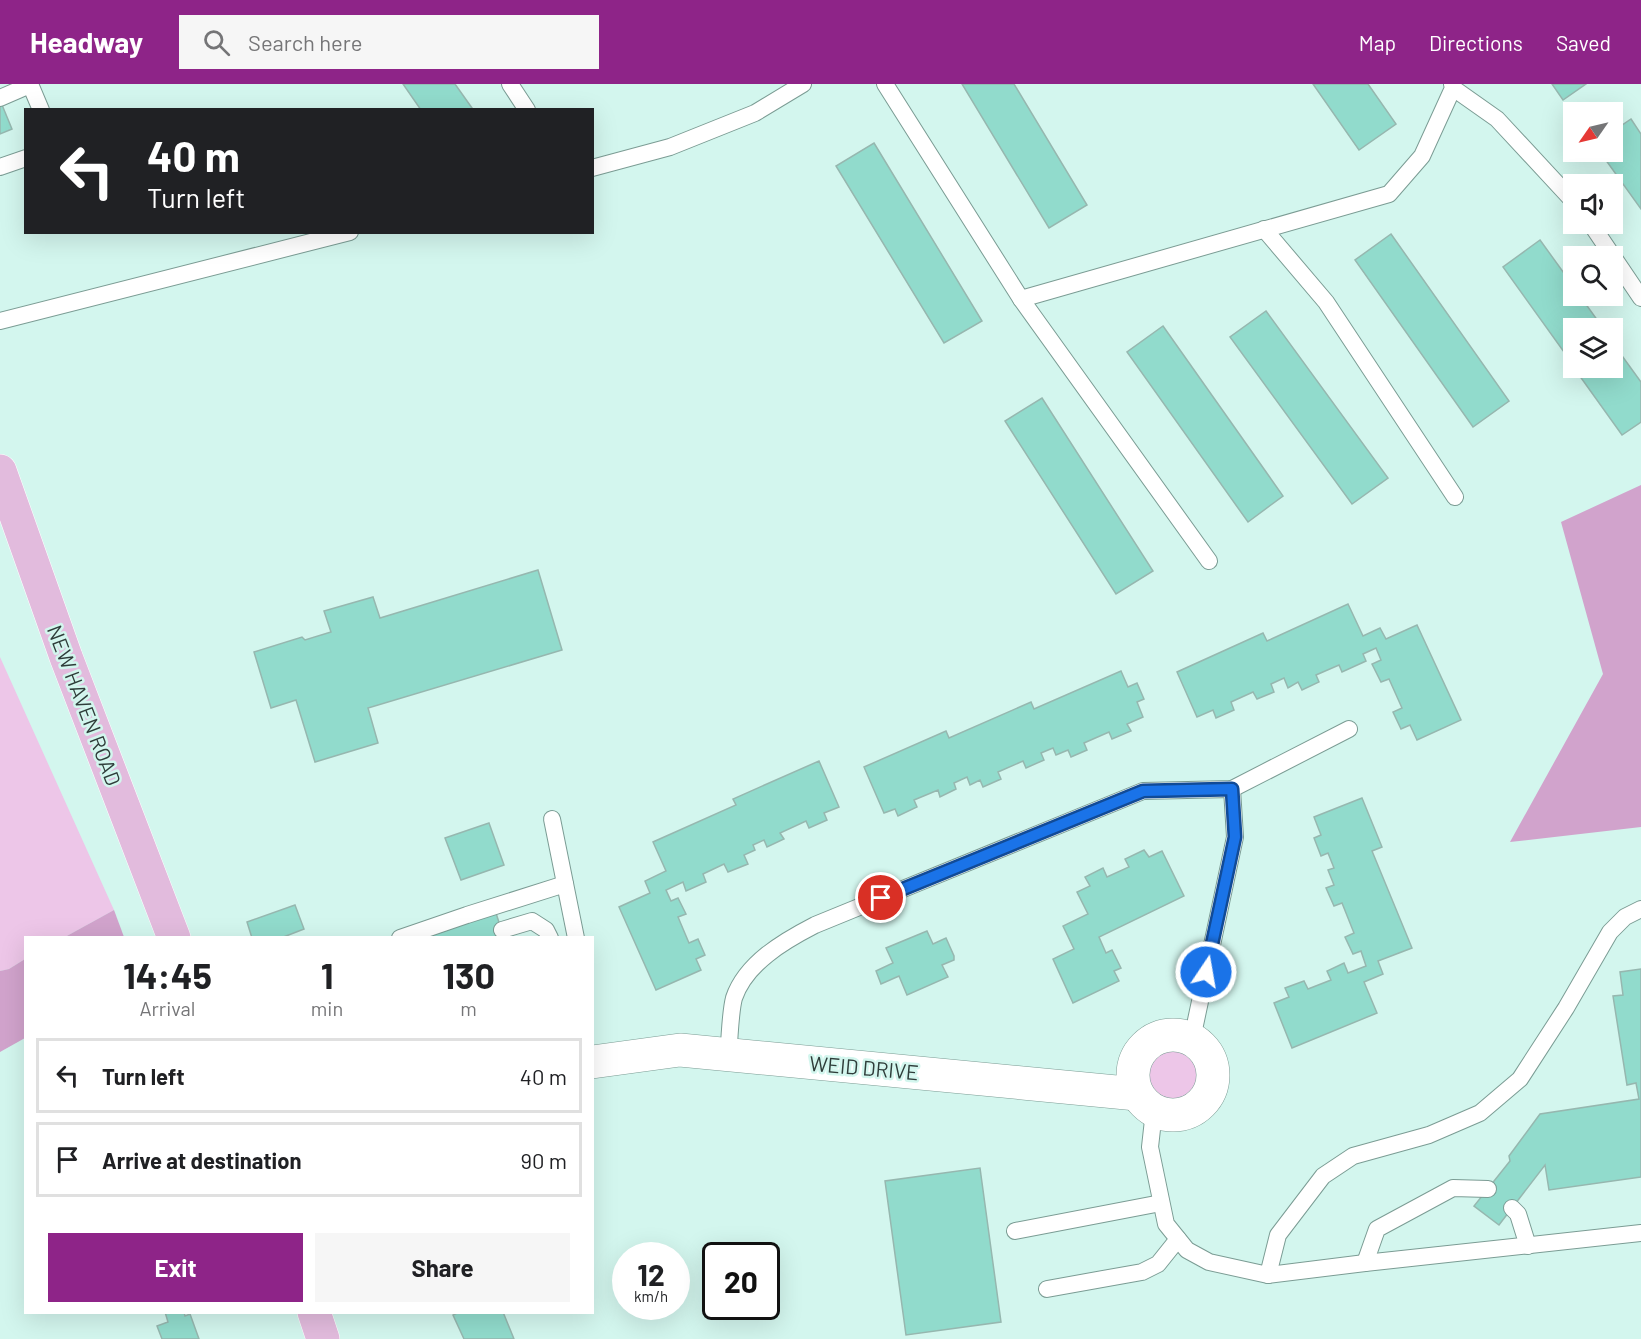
<!DOCTYPE html>
<html lang="en">
<head>
<meta charset="utf-8">
<style>
	:root { --surface:#fff; --page:#f6f6f6; --text:#202124; --muted:#757577; --line:#e0e0e0; --accent:#8e2488 }
	body { margin:0; font-family:Barlow,sans-serif; background:var(--page); color:var(--text); height:100vh; display:flex; flex-direction:column; font-size:22px; white-space:nowrap }
	* { box-sizing:border-box; margin:0 }
	p { font-size:20px; color:var(--muted) }
	.icon { flex:none; width:33px; height:33px; fill:none; stroke:currentColor; stroke-width:2; stroke-linecap:round; stroke-linejoin:round }
	.map { position:relative; flex:1; overflow:hidden }
	.drawer { position:absolute; left:24px; top:852px; width:570px; height:378px; display:flex; flex-direction:column; background:var(--surface); border-radius:0px; box-shadow:0 6px 24px #0002 }
	.drawer>* { flex:none }
	.banner { position:absolute; left:24px; top:24px; width:570px; height:126px; border-radius:0px; box-shadow:0 6px 24px #0002; background:#202124; color:#fff; overflow:hidden }
	.needle { width:39px; rotate:236deg }
	.tools { position:absolute; left:1563px; top:18px; display:grid; gap:12px }
	.tools a { display:grid; place-items:center; width:60px; height:60px; border-radius:0px; background:var(--surface); box-shadow:0 6px 24px #0002; font-size:30px }
	.speed { position:absolute; left:612px; top:1158px; display:flex; gap:12px; font-size:30px; font-weight:700; text-align:center }
	.speed>* { display:grid; place-content:center; width:78px; height:78px; border-radius:50%; background:var(--surface); box-shadow:0 6px 24px #0002; line-height:1 }
	.speed small { font-size:15px; font-weight:400 }
	.speed .limit { border:3px solid #111; border-radius:9px; background:#fff; color:#111 }
	.pin { position:absolute; display:grid; place-items:center; width:51px; height:51px; color:#fff; margin:-26px; border:3px solid #fff; border-radius:50%; box-shadow:0 2px 6px #0007 }
	.me { position:absolute; width:66px; margin:-33px; rotate:12deg; stroke-linejoin:round; filter:drop-shadow(0 0 4px #0008) }
	.turn { display:flex; align-items:center; gap:21px; height:126px; padding:0 24px; font-size:27px }
	.turn .icon { width:78px; height:78px; stroke-width:2.5 }
	.turn b { display:block; font-size:42px; line-height:51px }
	.eta { display:flex; justify-content:space-evenly; align-items:center; height:102px; text-align:center }
	.eta b { font-size:36px; font-weight:700; line-height:42px }
	.cta { display:flex; gap:12px; margin-top:auto; padding:12px 24px }
	.cta a { flex:1; height:69px; border-radius:0px; background:var(--accent); color:#fff; font-size:24px; font-weight:700; line-height:69px; text-align:center }
	.cta a+a { background:var(--page); color:var(--text) }
	ul { padding:0; list-style:none }
	li { display:flex; align-items:center; gap:18px; height:75px; margin:0 12px 9px; padding:0 12px; border:3px solid var(--line); border-radius:0px }
	li div { flex:1 }
	li b { display:block; font-size:22px }
	li em { font-style:normal }
	header { display:flex; align-items:center; gap:36px; box-sizing:border-box; height:84px; padding:0 30px; background:var(--accent); color:#fff }
	header strong { font-size:28px }
	nav { display:flex; gap:33px; margin-inline-start:auto; font-size:21px }
	.search { width:420px; height:54px; background:var(--page); display:flex; align-items:center; gap:15px; box-sizing:border-box; padding:0 21px; border-radius:0px; color:var(--muted); font-size:22px }
	.map>svg:first-child { display:block }
	.green { fill:#edc6e8 }
	.forest { fill:#d1a3cc }
	.building { fill:#91dbcc; stroke:#96b7af; stroke-width:1.5 }
	.lines { fill:none; stroke-linecap:round; stroke-linejoin:round }
	.service-casing { stroke:#7b9c94; stroke-width:18 }
	.minor-casing { stroke:#7b9c94; stroke-width:34 }
	.primary-casing { stroke:#fff; stroke-width:34 }
	.service { stroke:#fff; stroke-width:16 }
	.minor { stroke:#fff; stroke-width:33 }
	.primary { stroke:#e2bbdd; stroke-width:33 }
	.route-casing { stroke:#114b97; stroke-width:15 }
	.route { stroke:#1a73e8; stroke-width:10 }
	.labels { text-anchor:middle; dominant-baseline:central; stroke-width:5; stroke-linejoin:round; paint-order:stroke }
	.street-label { font-size:21px; fill:#2f3d3a; stroke:#d3f6ee }
</style>
</head>
<body>
<header>
<strong>Headway</strong>
<div class="search"><svg class="icon" aria-label="search" viewBox="0 0 24 24"><circle cx="10" cy="10" r="6"/><path d="M15 15l6 6"/></svg>Search here</div>
<nav><a>Map</a><a>Directions</a><a>Saved</a></nav>
</header>
<div class="map">
<svg width="1641" height="1255" viewBox="0 0 1641 1255">
	<rect width="100%" height="100%" fill="#d3f6ee"/>
	<!-- green -->
	<g class="green">
		<polygon points="0,573 114,826 65,853 26,854 25,875 9,885 0,887"/>
		<circle cx="1174" cy="990" r="27"/>
	</g>
	<!-- forest -->
	<g class="forest">
		<polygon points="1641,401 1641,743 1510,758 1603,590 1561,438"/>
		<polygon points="114,826 124,853 65,853"/>
		<polygon points="25,875 25,954 0,968 0,887 9,885"/>
	</g>
	<!-- building -->
	<g class="building">
		<polygon points="403,0 455,0 472,24 470,26 421,26"/>
		<polygon points="962,0 1014,0 1087,121 1049,144"/>
		<polygon points="1313,0 1368,0 1396,40 1359,66"/>
		<polygon points="1552,0 1586,0 1563,16"/>
		<polygon points="0,16 12,45 0,50"/>
		<polygon points="1631,35 1641,50 1641,125 1600,68 1612,68 1612,48"/>
		<polygon points="874,59 982,237 944,259 836,82"/>
		<polygon points="1391,150 1509,317 1473,343 1355,176"/>
		<polygon points="1540,156 1574,203 1574,212 1580,212 1603,244 1574,244 1574,282 1503,183"/>
		<polygon points="1266,227 1388,394 1352,420 1230,253"/>
		<polygon points="1163,242 1283,412 1248,438 1127,268"/>
		<polygon points="1612,258 1641,298 1641,338 1622,351 1574,284 1612,284"/>
		<polygon points="1042,314 1153,487 1116,510 1005,337"/>
		<polygon points="538,486 562,566 368,624 378,659 315,678 296,616 271,624 254,568 302,553 305,556 331,548 324,527 373,513 380,534"/>
		<polygon points="1348,520 1363,552 1380,544 1386,555 1417,541 1461,636 1417,656 1410,641 1401,645 1393,628 1402,624 1389,595 1381,598 1372,580 1381,576 1376,564 1363,570 1366,577 1342,588 1339,581 1316,591 1319,598 1302,606 1298,598 1288,604 1284,594 1271,600 1274,608 1257,615 1253,608 1231,618 1234,626 1216,634 1213,626 1197,633 1177,588 1263,549 1267,557"/>
		<polygon points="1121,587 1128,603 1137,599 1144,615 1137,618 1143,633 1127,640 1131,647 1112,655 1109,648 1084,659 1087,666 1071,673 1068,666 1056,671 1053,664 1041,669 1044,676 1026,684 1023,677 998,688 1001,695 983,703 980,696 970,701 967,693 954,699 956,705 940,713 938,706 914,716 917,723 898,732 895,725 884,729 864,683 946,647 949,654 1031,618 1034,625"/>
		<polygon points="819,677 839,723 824,729 827,736 809,744 806,737 780,749 784,755 767,763 764,756 753,761 755,766 744,771 748,780 728,788 724,780 703,790 706,798 686,807 683,798 666,806 671,817 678,814 686,830 678,833 689,859 698,855 705,871 696,875 701,886 656,906 619,823 650,809 645,797 666,787 653,758 736,721 733,715"/>
		<polygon points="1362,714 1382,763 1372,767 1412,864 1378,877 1383,890 1364,898 1377,929 1292,964 1274,919 1289,913 1285,904 1304,897 1308,905 1331,896 1327,887 1344,879 1348,889 1366,882 1361,867 1353,870 1345,853 1354,849 1342,819 1334,822 1326,804 1334,801 1328,786 1334,784 1328,769 1321,772 1314,754 1321,751 1314,733"/>
		<polygon points="489,739 504,781 461,796 445,754"/>
		<polygon points="1144,766 1149,773 1162,767 1184,812 1099,853 1106,869 1112,866 1121,884 1114,887 1119,897 1073,919 1053,875 1074,865 1063,842 1088,830 1077,808 1090,802 1085,793 1103,784 1107,793 1129,783 1125,775"/>
		<polygon points="295,821 304,845 281,854 252,854 247,838"/>
		<polygon points="495,826 504,854 412,854"/>
		<polygon points="927,847 933,860 946,854 954,872 954,876 942,881 948,893 907,911 899,892 881,900 876,887 893,879 886,864"/>
		<polygon points="1641,885 1641,1093 1549,1106 1545,1081 1499,1141 1474,1122 1510,1077 1509,1072 1540,1030 1639,1015 1636,999 1627,1001 1613,912 1623,911 1620,888"/>
		<polygon points="980,1084 1001,1238 906,1251 885,1097"/>
		<polygon points="165,1228 184,1228 185,1232 190,1230 199,1255 162,1255 157,1242 168,1238"/>
		<polygon points="459,1228 503,1228 514,1255 464,1255 453,1231"/>
	</g>
	<g class="lines">
		<defs>
			<g id="service">
				<polyline points="30,0 41,26"/>
				<polyline points="510,0 527,26"/>
				<polyline points="885,0 1021,215 1209,477"/>
				<polyline points="1453,4 1497,35 1574,118"/>
				<polyline points="0,14 30,1"/>
				<polyline points="0,83 26,74"/>
				<polyline points="592,84 670,63 755,29 803,0"/>
				<polyline points="1591,140 1641,214"/>
				<polyline points="1264,145 1326,218 1455,413"/>
				<polyline points="1021,215 1389,110 1422,72 1453,4 1452,0"/>
				<polyline points="0,237 350,148"/>
				<polyline points="552,735 576,854"/>
				<polyline points="502,846 532,837 546,846 550,854"/>
				<polyline points="400,854 467,831 565,800"/>
				<polyline points="1192,955 1235,753 1232,705"/>
				<path d="M 728,970 C 730,954 730,929 734,914 C 746,879 784,857 815,841 L 1143,707 L 1232,705 L 1349,645"/>
				<polyline points="1154,1027 1150,1063 1166,1140 1187,1166 1209,1178 1268,1191 1365,1179 1641,1149"/>
				<polyline points="1512,1124 1518,1130 1528,1162"/>
				<polyline points="1015,1147 1161,1119"/>
				<polyline points="1365,1179 1377,1145 1453,1104 1488,1105"/>
				<polyline points="1268,1191 1278,1151 1323,1092 1353,1072 1429,1051 1480,1029 1520,995 1566,924 1610,848 1625,833 1641,825"/>
				<polyline points="1047,1205 1142,1188 1158,1180 1178,1155"/>
			</g>
			<g id="minor">
				<circle cx="1173" cy="991" r="40"/>
				<polyline points="592,978 680,966 1137,1010"/>
			</g>
			<g id="primary">
				<polyline points="0,387 66,573 174,854"/>
				<polyline points="314,1228 323,1255"/>
			</g>
		</defs>
		<!-- service casing -->
		<use href="#service" class="service-casing"/>
		<!-- minor casing -->
		<use href="#minor" class="minor-casing"/>
		<!-- primary casing -->
		<use href="#primary" class="primary-casing"/>
		<!-- service -->
		<use href="#service" class="service"/>
		<!-- minor -->
		<use href="#minor" class="minor"/>
		<!-- primary -->
		<use href="#primary" class="primary"/>
	</g>
	<g class="lines">
		<defs>
			<polyline id="route" points="881,814 1143,707 1232,705 1235,753 1206,888"/>
		</defs>
		<!-- route casing -->
		<use href="#route" class="route-casing"/>
		<!-- route -->
		<use href="#route" class="route"/>
	</g>
	<g class="labels">
		<!-- street labels -->
		<g class="street-label">
			<text transform="translate(85 621) rotate(69)">NEW HAVEN ROAD</text>
			<text transform="translate(864 983) rotate(5)">WEID DRIVE</text>
		</g>
	</g>
</svg>
<div class="tools">
<a><svg class="needle" viewBox="-14 -14 28 28"><path d="M0-13l5 13h-10z" fill="#e53935"/><path d="M0 13l5-13h-10z" fill="#757577"/></svg></a>
<a><svg class="icon" aria-label="sound" viewBox="0 0 24 24"><path d="M4 9h4l5-4v14l-5-4H4zM17 9q2 3 0 6"/></svg></a>
<a><svg class="icon" aria-label="search" viewBox="0 0 24 24"><circle cx="10" cy="10" r="6"/><path d="M15 15l6 6"/></svg></a>
<a><svg class="icon" aria-label="layers" viewBox="0 0 24 24"><path d="M12 4l9 5-9 5-9-5zM3 14l9 5 9-5"/></svg></a>
</div>
<div class="speed"><div>12<small>km/h</small></div><div class="limit">20</div></div>
<div class="pin" style="left:881px;top:814px;background:#d93025"><svg class="icon" aria-label="arrive" viewBox="0 0 24 24"><path d="M6 21V4h12l-3 4 3 4H6"/></svg></div>
<svg class="me" style="left:1206px;top:888px" viewBox="-20 -20 40 40"><circle r="17" fill="#1a73e8" stroke="#fff" stroke-width="3"/><path d="M0-11L8 9 0 5-8 9z" fill="#fff"/></svg>
<div class="banner">
<div class="turn"><svg class="icon" aria-label="left" viewBox="0 0 24 24"><path d="M17 20v-9H6M10 6l-5 5 5 5"/></svg><div><b>40 m</b>Turn left</div></div>
</div>
<section class="drawer">
<div class="eta">
<div><b>14:45</b><p>Arrival</p></div>
<div><b>1</b><p>min</p></div>
<div><b>130</b><p>m</p></div>
</div>
<ul>
<li><svg class="icon" aria-label="left" viewBox="0 0 24 24"><path d="M17 20v-9H6M10 6l-5 5 5 5"/></svg><div><b>Turn left</b></div><em>40 m</em></li>
<li><svg class="icon" aria-label="arrive" viewBox="0 0 24 24"><path d="M6 21V4h12l-3 4 3 4H6"/></svg><div><b>Arrive at destination</b></div><em>90 m</em></li>
</ul>
<div class="cta"><a>Exit</a><a>Share</a></div>
</section>
</div>
</body>
</html>
